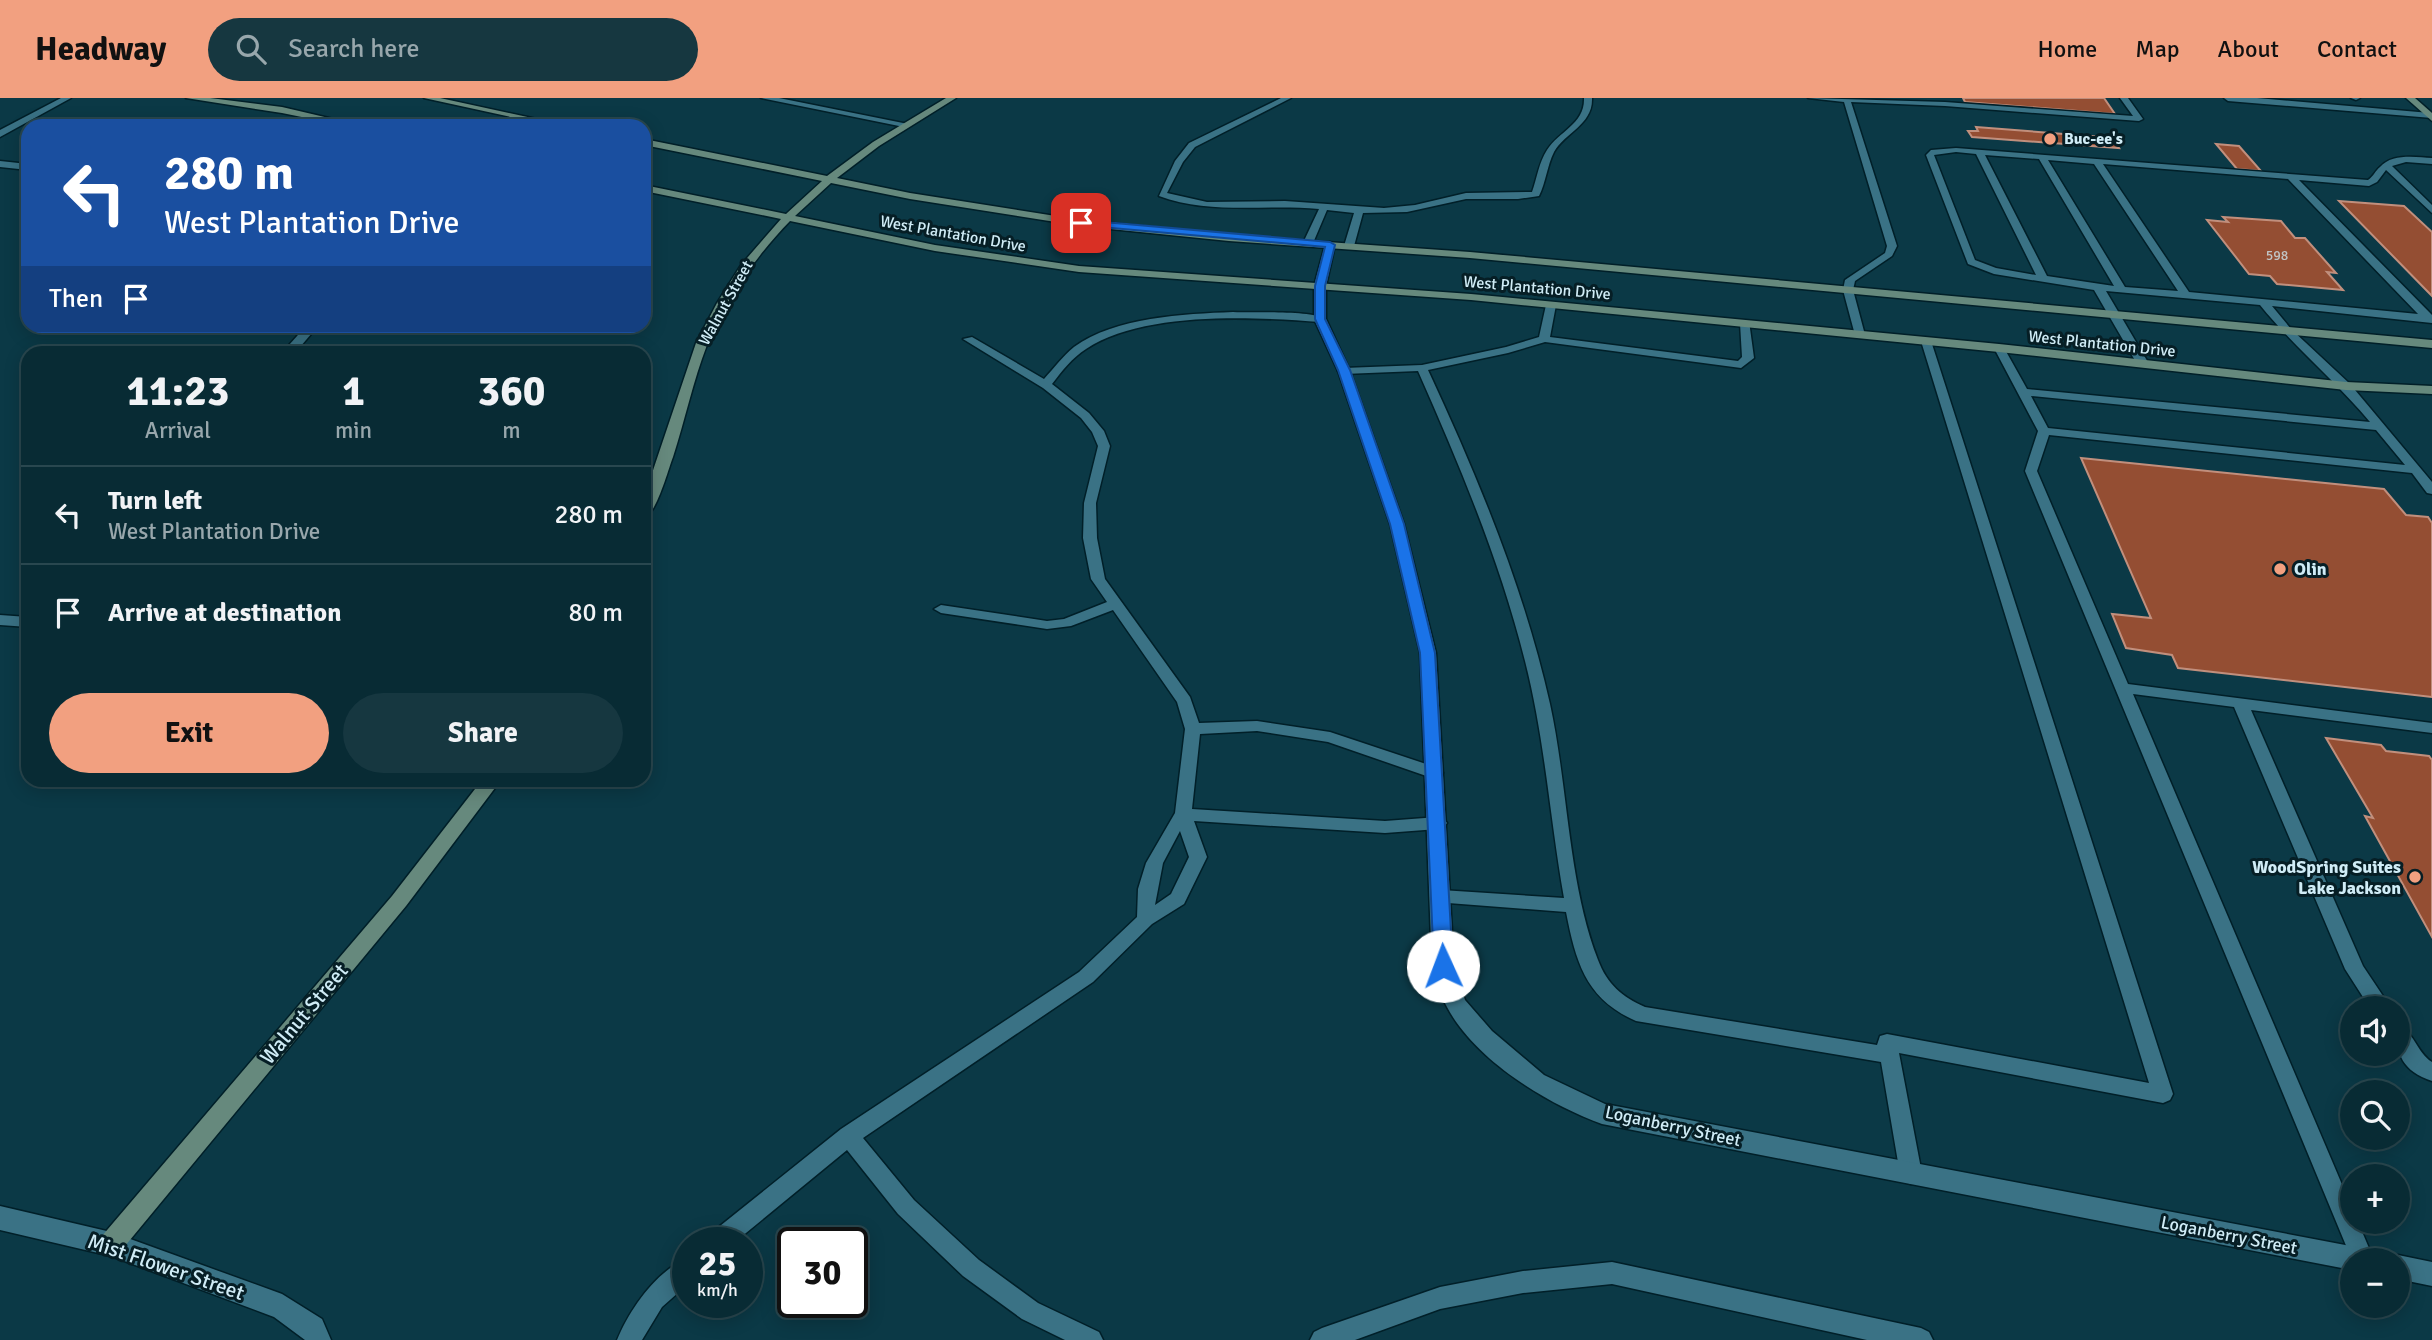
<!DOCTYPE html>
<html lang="en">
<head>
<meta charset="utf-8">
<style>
	:root { --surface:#082b34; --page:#163740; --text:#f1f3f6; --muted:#98a7ac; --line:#29474f; --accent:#f2a080 }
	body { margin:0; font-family:Signika,sans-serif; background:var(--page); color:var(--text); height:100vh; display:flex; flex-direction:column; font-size:26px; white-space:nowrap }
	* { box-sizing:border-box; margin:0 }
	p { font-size:23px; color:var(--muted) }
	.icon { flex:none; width:38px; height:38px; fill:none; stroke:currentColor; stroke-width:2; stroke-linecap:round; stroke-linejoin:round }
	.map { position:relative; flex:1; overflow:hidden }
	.panel { position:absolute; left:21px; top:248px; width:630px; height:441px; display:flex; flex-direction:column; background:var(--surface); border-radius:21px; box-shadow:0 4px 18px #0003,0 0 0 2px var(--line) }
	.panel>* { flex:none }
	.guide { position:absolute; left:21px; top:21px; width:630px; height:214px; border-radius:21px; box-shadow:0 4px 18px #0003,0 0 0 2px var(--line); background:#1a4fa0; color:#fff; overflow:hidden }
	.controls { position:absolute; left:2340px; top:898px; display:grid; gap:14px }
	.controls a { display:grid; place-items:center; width:70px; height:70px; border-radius:50%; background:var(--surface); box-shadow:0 4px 18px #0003,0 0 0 2px var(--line); font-size:35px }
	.speed { position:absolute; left:672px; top:1129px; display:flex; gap:14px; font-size:35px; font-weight:700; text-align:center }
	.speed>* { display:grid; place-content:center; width:91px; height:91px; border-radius:50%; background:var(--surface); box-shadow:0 4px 18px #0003,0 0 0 2px var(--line); line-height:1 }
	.speed small { font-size:18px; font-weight:400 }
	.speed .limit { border:4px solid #111; border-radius:10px; background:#fff; color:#111 }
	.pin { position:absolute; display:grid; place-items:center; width:60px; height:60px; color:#fff; margin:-30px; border-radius:14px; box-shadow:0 4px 10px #0006 }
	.me { position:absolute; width:77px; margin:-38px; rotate:358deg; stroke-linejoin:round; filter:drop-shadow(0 0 5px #0008) }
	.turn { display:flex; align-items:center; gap:24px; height:147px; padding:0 28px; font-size:32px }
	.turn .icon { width:91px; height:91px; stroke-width:2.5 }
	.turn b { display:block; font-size:49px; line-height:60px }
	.then { display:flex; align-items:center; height:66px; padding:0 28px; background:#0003; gap:14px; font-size:26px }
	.eta { display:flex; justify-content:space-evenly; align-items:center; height:119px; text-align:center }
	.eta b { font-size:42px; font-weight:800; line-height:49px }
	.button { display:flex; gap:14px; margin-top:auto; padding:14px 28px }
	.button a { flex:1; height:80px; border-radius:42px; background:var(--accent); color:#111; font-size:28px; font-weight:800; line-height:80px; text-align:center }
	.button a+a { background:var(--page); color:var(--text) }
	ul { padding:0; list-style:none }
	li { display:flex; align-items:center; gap:21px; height:98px; padding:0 28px; border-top:2px solid var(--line) }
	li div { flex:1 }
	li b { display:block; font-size:26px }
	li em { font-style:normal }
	header { display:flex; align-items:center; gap:42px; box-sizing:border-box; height:98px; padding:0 35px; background:var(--accent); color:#111 }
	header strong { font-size:33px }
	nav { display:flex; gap:38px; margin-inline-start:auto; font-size:24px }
	.search { width:490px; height:63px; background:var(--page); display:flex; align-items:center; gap:18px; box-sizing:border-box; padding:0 24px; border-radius:38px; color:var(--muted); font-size:26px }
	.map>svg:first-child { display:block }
	.building { fill:#944e33; stroke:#c18f7d; stroke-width:2 }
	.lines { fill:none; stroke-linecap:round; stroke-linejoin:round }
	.lane-casing { stroke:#011f28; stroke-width:3 }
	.street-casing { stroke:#011f28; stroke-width:3 }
	.secondary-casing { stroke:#011f28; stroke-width:3 }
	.lane { fill:#3a7285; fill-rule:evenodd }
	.street { fill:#3a7285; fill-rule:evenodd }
	.secondary { fill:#66897d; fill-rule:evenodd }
	.route { fill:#1a73e8; stroke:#114b97; stroke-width:2 }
	.poi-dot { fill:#f2a080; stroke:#061e25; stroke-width:2.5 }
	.labels { text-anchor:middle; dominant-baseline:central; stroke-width:6; stroke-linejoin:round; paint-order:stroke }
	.number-label { font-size:14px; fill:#c1c4c5 }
	.far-poi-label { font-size:16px; font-weight:bold; fill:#d0ecf6; stroke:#061e25; text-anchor:start }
	.far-street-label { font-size:16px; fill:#d0ecf6; stroke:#061e25 }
	.poi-label { font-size:18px; font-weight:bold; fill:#d0ecf6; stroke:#061e25; text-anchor:start }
	.street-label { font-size:18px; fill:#d0ecf6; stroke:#061e25 }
	.near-street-label { font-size:21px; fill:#d0ecf6; stroke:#061e25 }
</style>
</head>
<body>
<header>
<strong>Headway</strong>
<div class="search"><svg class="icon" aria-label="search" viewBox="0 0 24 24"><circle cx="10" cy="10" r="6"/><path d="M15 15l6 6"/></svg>Search here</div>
<nav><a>Home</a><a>Map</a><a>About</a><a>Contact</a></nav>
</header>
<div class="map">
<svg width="2432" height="1242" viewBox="0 0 2432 1242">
	<rect width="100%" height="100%" fill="#0b3946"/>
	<!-- building -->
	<g class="building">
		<polygon points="1963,0 2104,0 2115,16 1965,4"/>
		<polygon points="1976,29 2102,39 2104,42 2114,43 2119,50 1972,39 1968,33 1978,33"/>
		<polygon points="2216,46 2239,48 2261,73 2237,71"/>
		<polygon points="2339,103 2404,108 2432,134 2432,198"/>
		<polygon points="2223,119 2281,123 2295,140 2305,140 2336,175 2327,174 2343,192 2277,186 2270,178 2249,176 2207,122 2228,124"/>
		<polygon points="2081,360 2384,391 2406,417 2428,419 2432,425 2432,599 2178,570 2172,557 2126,550 2112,516 2151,520"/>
		<polygon points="2326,640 2381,647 2386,653 2429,658 2432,662 2432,839 2365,718 2373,720"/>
	</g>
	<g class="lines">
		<defs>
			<g id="lane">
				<path d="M 1281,0 L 1291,0 L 1195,49 L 1183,64 L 1167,95 L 1207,104 L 1285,103 L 1384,110 L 1415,107 L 1466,95 L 1532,94 C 1537,80 1539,64 1547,52 C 1559,33 1585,26 1584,0 L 1592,0 C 1593,27 1565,34 1554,54 C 1547,68 1546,84 1539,98 L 1518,101 L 1466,101 L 1407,114 L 1363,115 L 1354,148 L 1349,151 L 1344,148 L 1354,115 L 1327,112 L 1313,145 L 1308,148 L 1303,145 L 1319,111 C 1265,106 1210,117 1159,98 L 1175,63 L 1189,45 Z"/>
				<polygon points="1808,0 1945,4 2133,18 2120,0 2128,0 2143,21 2139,23 1945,8 1851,4 1897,148 1892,158 1855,183 1853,192 1865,237 1860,240 1855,237 1843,192 1845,182 1885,155 1887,148 1844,4"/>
				<polygon points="2351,0 2360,0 2356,2"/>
				<path d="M 1956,50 L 2368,82 C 2374,78 2375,73 2380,69 C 2392,55 2416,59 2432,60 L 2432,66 L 2406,64 L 2392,68 L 2432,107 L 2432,115 L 2386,72 L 2377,84 L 2369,88 L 2299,82 L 2432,217 L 2432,225 L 2272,208 L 2291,231 L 2350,286 L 2432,384 L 2432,396 L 2427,395 L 2412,375 L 2049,337 L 2037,373 L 2128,586 L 2432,625 L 2432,635 L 2251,612 L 2363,868 L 2391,910 L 2370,910 L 2345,871 L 2234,609 L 2133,596 L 2352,1110 L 2352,1124 L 2358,1124 L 2374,1162 L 2352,1162 L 2025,373 L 2038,333 L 1994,250 L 2003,248 L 2027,291 L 2370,324 C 2336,283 2294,249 2260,207 L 2106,193 L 2149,266 L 2143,269 L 2137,266 L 2094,192 L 1994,176 L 1968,166 L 1926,57 L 1931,52 ZM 1956,54 L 1976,56 L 2036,177 L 1996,170 L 1975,162 L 1934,57 ZM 1985,57 L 2039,61 L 2114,188 L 2047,178 ZM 2048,62 L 2094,66 L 2178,193 L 2125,189 ZM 2103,66 L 2288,81 L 2418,216 L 2189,194 ZM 2031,298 L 2376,332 L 2405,367 L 2048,330 Z"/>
				<path d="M 1551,204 L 1556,207 L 1550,239 L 1738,263 L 1742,259 L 1740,225 L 1749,223 L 1754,260 L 1741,270 L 1545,244 L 1508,255 L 1428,272 C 1478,380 1524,490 1550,606 C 1568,688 1568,785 1598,862 C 1607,886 1622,899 1645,909 L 1877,947 L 1880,938 L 1887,936 L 2149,985 L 1921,243 L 1926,240 L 1931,243 L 2173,996 L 2170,1002 L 2163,1005 L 1899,955 L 1922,1076 L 1919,1083 L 1911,1086 L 1903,1083 L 1900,1076 L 1881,964 L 1636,923 C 1586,901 1576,865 1566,814 L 1435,804 L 1432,799 L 1435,794 L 1441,792 L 1564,800 C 1550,722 1545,641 1525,563 C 1500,463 1460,368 1418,273 L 1344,276 L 1338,273 L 1344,270 L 1422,267 L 1506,249 L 1539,239 L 1546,207 Z"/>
				<path d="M 1233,214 C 1252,215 1311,212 1325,221 L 1320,224 C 1253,219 1144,213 1086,251 C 1072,260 1062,273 1052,286 L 1089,315 L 1104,333 L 1110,348 L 1096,405 L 1097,440 L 1105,481 L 1190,599 L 1199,625 L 1257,623 L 1330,634 L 1441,671 L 1443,675 L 1435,681 L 1328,644 L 1257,633 L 1200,636 L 1192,711 L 1385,723 L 1438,719 L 1444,721 L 1447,725 L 1444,729 L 1438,731 L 1385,735 L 1194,723 L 1207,759 L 1184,806 L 1152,826 L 1093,884 L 863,1040 L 914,1102 L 979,1162 L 1038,1205 L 1099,1234 L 1103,1242 L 1065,1242 L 1022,1221 L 963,1178 L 898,1116 L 847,1052 L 735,1144 L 707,1144 L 710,1136 L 841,1031 L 1079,874 L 1137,819 L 1138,791 L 1146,765 L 1175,715 L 1185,631 L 1177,604 L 1113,512 L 1071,528 L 1047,531 L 941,515 L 934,511 L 941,507 L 1047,523 L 1064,521 L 1107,504 L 1091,481 L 1083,440 L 1084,405 L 1098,348 L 1092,334 L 1081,320 L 1043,290 L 963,241 L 972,239 L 1044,281 C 1054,270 1063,258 1074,249 C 1115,219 1184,216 1233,214 ZM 1180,733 L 1189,759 L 1171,796 L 1155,807 L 1163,765 Z"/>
				<path d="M 2398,928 C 2414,933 2417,955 2432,964 L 2432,983 C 2403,973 2395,957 2398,928 Z"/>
				<path d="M 688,1160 L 688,1186 L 662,1209 L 642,1242 L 617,1242 C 630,1211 656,1173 688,1160 Z"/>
				<polygon points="1612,1164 1921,1230 1929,1234 1933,1242 1867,1242 1612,1186 1523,1195 1440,1211 1355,1242 1310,1242 1314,1234 1322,1230 1440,1189 1523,1173"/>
			</g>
			<g id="street">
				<polygon points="61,0 71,0 0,39 0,32"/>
				<polygon points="761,0 779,0 908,26 904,29"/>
				<polygon points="2224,0 2257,0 2430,15 2432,20 2228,3"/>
				<polygon points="0,63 28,66 28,72 0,69"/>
				<path d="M 1330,144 L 1335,147 L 1326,188 L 1326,221 L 1350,273 L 1404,426 L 1436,555 L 1454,868 L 1465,902 L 1492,933 L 1544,977 L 1605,1006 L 2361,1150 L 2370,1153 L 2374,1162 L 2352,1162 L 2352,1172 L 1602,1026 C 1547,1006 1475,962 1447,909 C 1440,897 1437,881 1432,868 L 1420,555 L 1390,426 L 1338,273 L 1314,221 L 1314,188 L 1325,147 Z"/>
				<polygon points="306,228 318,228 294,256 281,256"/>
				<polygon points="0,517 28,519 28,529 0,527"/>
				<polygon points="0,1108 111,1134 282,1196 322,1221 331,1242 305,1242 274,1219 111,1158 0,1132"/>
				<polygon points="2398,1157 2432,1164 2432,1188 2398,1181 2398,1162 2388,1162"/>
			</g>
			<g id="secondary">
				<polygon points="186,0 210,0 282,9 363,28 346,28 282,15"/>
				<polygon points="424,0 440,0 569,28 552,28"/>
				<path d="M 946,0 L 956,0 L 879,48 L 837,80 L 910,95 L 1081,122 L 1229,137 L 1470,154 L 2432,242 L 2432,250 L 1470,160 L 1229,143 L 1081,128 L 910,101 L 831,85 L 795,118 L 935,147 L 1079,168 L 1471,196 L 1999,246 L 2346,284 L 2432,288 L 2432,296 L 2346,292 L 1999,254 L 1471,202 L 1079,174 L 935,153 L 790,123 C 756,158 726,201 707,247 C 693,283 685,322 673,359 C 668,372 656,417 644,420 L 644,399 L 696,245 L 717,205 L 741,167 L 781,121 L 644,93 L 644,87 L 786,116 L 822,83 L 644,47 L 644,41 L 827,78 L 873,44 Z"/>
				<polygon points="2406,0 2415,0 2432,15 2432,23"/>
				<polygon points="482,682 501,682 406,808 120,1154 111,1158 102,1154 98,1146 102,1138 392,798"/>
			</g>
		</defs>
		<!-- lane casing -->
		<use href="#lane" class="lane-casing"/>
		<!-- street casing -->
		<use href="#street" class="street-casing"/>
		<!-- secondary casing -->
		<use href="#secondary" class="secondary-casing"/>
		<!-- lane -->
		<use href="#lane" class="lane"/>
		<!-- street -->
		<use href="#street" class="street"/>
		<!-- secondary -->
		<use href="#secondary" class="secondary"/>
	</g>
	<!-- route -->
	<polygon class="route" points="1081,122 1330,144 1335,147 1325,188 1325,221 1350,272 1404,426 1435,555 1453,868 1450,873 1443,875 1436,873 1434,868 1420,555 1390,426 1338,272 1315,221 1315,188 1325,149 1078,127 1077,125"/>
	<!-- markers -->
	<g class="poi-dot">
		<circle cx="2050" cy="41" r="7"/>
		<circle cx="2280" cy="471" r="7"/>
		<circle cx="2415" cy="779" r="7"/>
	</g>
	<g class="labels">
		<!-- number labels -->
		<g class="number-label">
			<text x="2277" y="157">598</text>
		</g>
		<!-- far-poi labels -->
		<g class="far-poi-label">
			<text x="2064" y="41">Buc-ee's</text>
		</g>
		<!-- far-street labels -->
		<g class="far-street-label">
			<text transform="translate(953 136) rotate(10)">West Plantation Drive</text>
			<text transform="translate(1537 190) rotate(5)">West Plantation Drive</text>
			<text transform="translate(726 205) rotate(-61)">Walnut Street</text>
			<text transform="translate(2102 246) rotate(6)">West Plantation Drive</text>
		</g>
		<!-- poi labels -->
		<g class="poi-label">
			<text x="2294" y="471">Olin</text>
			<text x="2401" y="769" text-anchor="end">WoodSpring Suites<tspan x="2401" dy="21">Lake Jackson</tspan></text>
		</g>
		<!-- street labels -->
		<g class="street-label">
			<text transform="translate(1673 1028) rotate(12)">Loganberry Street</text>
			<text transform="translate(2229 1137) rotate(11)">Loganberry Street</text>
		</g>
		<!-- near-street labels -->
		<g class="near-street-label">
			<text transform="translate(304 916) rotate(-50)">Walnut Street</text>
			<text transform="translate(166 1169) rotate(19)">Mist Flower Street</text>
		</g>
	</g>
</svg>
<div class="controls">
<a><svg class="icon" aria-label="sound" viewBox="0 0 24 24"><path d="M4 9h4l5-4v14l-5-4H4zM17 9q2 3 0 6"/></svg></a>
<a><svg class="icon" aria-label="search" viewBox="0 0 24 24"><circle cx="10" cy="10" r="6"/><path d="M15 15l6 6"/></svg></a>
<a>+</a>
<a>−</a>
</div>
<div class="speed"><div>25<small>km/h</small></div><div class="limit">30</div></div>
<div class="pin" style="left:1081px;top:125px;background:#d93025"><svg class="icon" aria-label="arrive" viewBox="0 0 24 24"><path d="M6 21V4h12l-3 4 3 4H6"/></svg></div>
<svg class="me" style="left:1443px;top:868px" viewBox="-20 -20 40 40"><circle r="19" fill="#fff"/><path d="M0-13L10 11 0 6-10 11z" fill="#1a73e8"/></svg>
<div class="guide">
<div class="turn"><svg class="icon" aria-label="left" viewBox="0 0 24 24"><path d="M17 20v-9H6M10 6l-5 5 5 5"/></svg><div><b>280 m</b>West Plantation Drive</div></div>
<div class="then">Then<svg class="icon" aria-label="arrive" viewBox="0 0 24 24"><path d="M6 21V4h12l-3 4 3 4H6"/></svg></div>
</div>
<section class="panel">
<div class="eta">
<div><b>11:23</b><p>Arrival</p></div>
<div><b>1</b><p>min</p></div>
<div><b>360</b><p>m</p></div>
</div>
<ul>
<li><svg class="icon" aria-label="left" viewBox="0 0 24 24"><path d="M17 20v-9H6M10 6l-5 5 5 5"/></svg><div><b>Turn left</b><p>West Plantation Drive</p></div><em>280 m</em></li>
<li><svg class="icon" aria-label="arrive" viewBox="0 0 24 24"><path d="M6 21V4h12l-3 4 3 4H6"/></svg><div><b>Arrive at destination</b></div><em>80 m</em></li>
</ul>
<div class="button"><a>Exit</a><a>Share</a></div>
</section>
</div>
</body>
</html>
